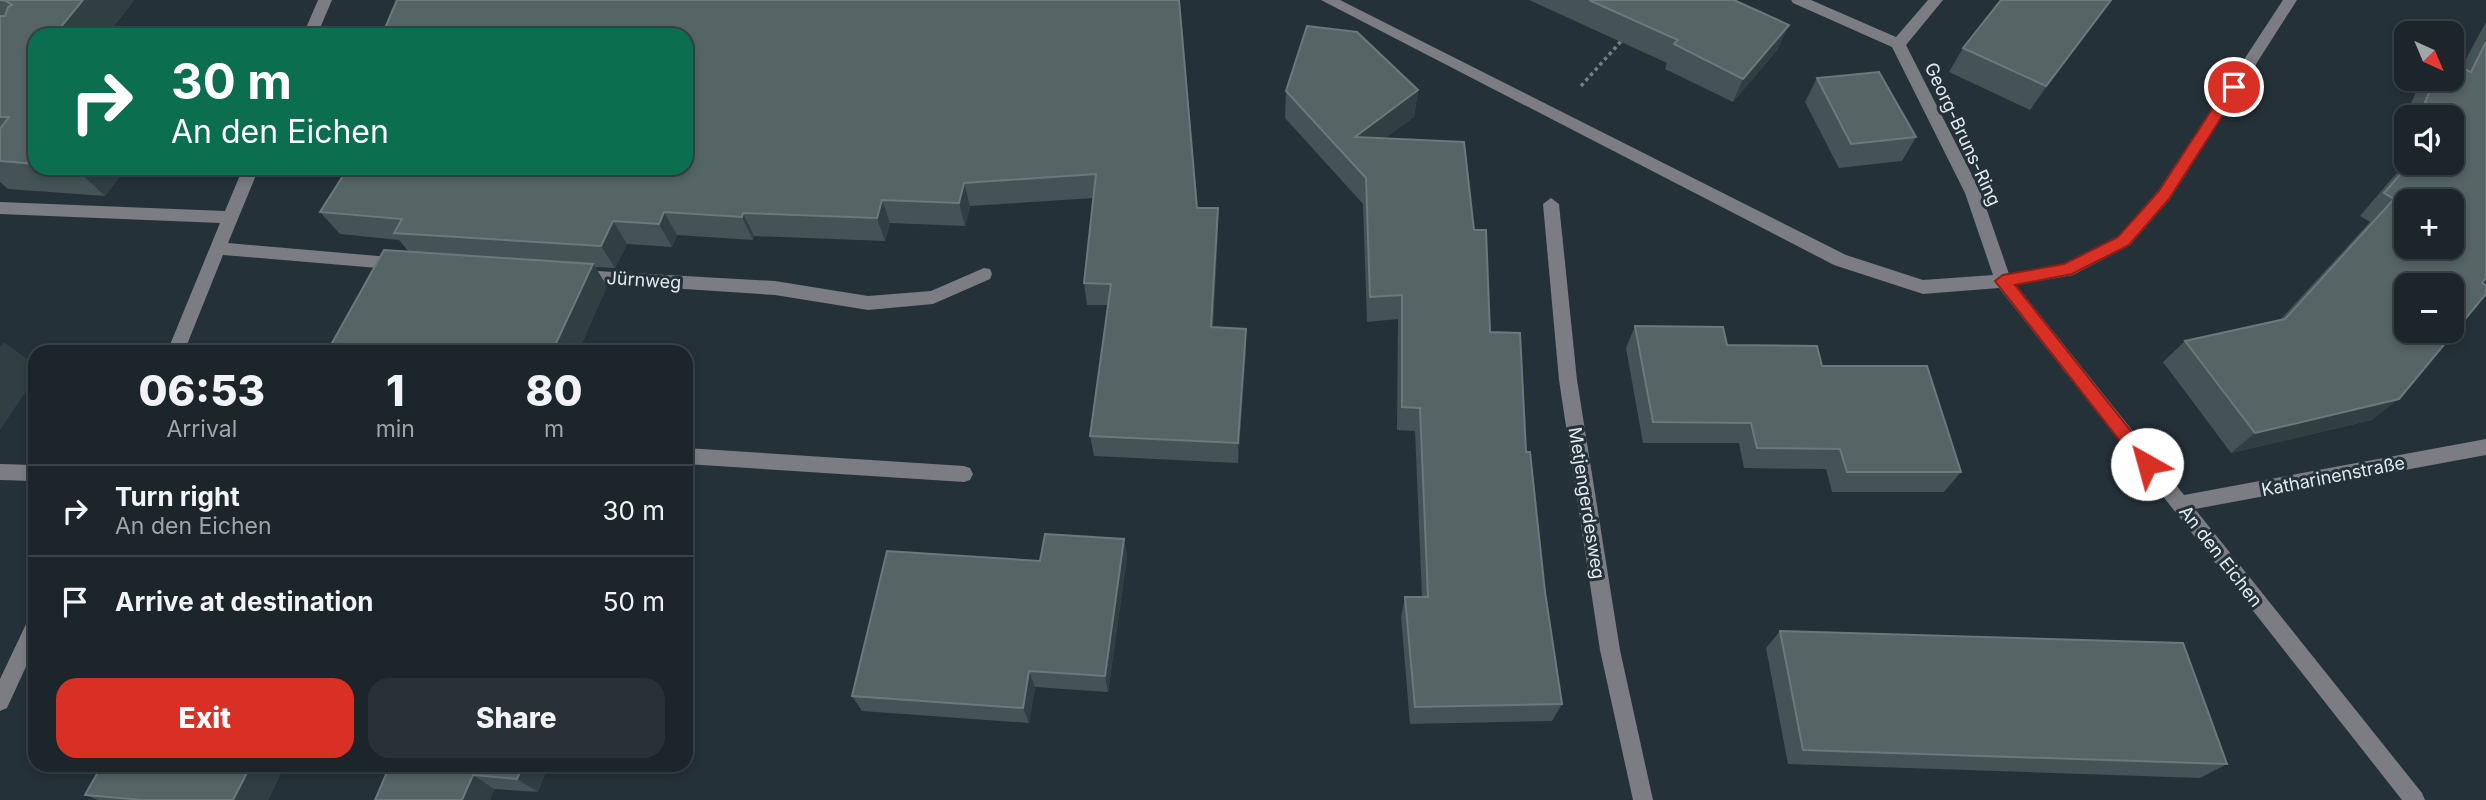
<!DOCTYPE html>
<html lang="en">
<head>
<meta charset="utf-8">
<style>
	:root { --surface:#1c252a; --page:#293136; --text:#f1f3f6; --muted:#a0a5a8; --line:#3a4247; --accent:#d93025 }
	body { margin:0; font-family:Inter,sans-serif; background:var(--page); color:var(--text); height:100vh; display:flex; flex-direction:column; font-size:26px; white-space:nowrap }
	* { box-sizing:border-box; margin:0 }
	p { font-size:23px; color:var(--muted) }
	.icon { flex:none; width:38px; height:38px; fill:none; stroke:currentColor; stroke-width:2; stroke-linecap:round; stroke-linejoin:round }
	.map { position:relative; flex:1; overflow:hidden }
	.panel { position:absolute; left:28px; top:345px; width:665px; height:427px; display:flex; flex-direction:column; background:var(--surface); border-radius:21px; box-shadow:0 4px 10px #0003,0 0 0 2px var(--line) }
	.panel>* { flex:none }
	.guide { position:absolute; left:28px; top:28px; width:665px; height:147px; border-radius:21px; box-shadow:0 4px 10px #0003,0 0 0 2px var(--line); background:#0b6e4f; color:#fff; overflow:hidden }
	.needle { width:46px; rotate:136deg }
	.buttons { position:absolute; left:2394px; top:21px; display:grid; gap:14px }
	.buttons a { display:grid; place-items:center; width:70px; height:70px; border-radius:14px; background:var(--surface); box-shadow:0 4px 10px #0003,0 0 0 2px var(--line); font-size:35px }
	.pin { position:absolute; display:grid; place-items:center; width:60px; height:60px; color:#fff; margin:-30px; border:4px solid #fff; border-radius:50%; box-shadow:0 2px 7px #0007 }
	.me { position:absolute; width:77px; margin:-38px; rotate:322deg; stroke-linejoin:round; filter:drop-shadow(0 0 5px #0008) }
	.turn { display:flex; align-items:center; gap:24px; height:147px; padding:0 28px; font-size:32px }
	.turn .icon { width:91px; height:91px; stroke-width:2.5 }
	.turn b { display:block; font-size:49px; line-height:60px }
	.eta { display:flex; justify-content:space-evenly; align-items:center; height:119px; text-align:center }
	.eta b { font-size:42px; font-weight:800; line-height:49px }
	.cta { display:flex; gap:14px; margin-top:auto; padding:14px 28px }
	.cta a { flex:1; height:80px; border-radius:21px; background:var(--accent); color:#fff; font-size:28px; font-weight:800; line-height:80px; text-align:center }
	.cta a+a { background:var(--page); color:var(--text) }
	ul { padding:0; list-style:none }
	li { display:flex; align-items:center; gap:21px; height:91px; padding:0 28px; border-top:2px solid var(--line) }
	li div { flex:1 }
	li b { display:block; font-size:26px }
	li em { font-style:normal }
	.map>svg:first-child { display:block }
	.lines { fill:none; stroke-linecap:round; stroke-linejoin:round }
	.path { stroke:#747e84; stroke-width:3.5; stroke-dasharray:3.5 3.5; stroke-linecap:butt }
	.minor { fill:#7b7d83; fill-rule:evenodd }
	.wall { fill:#445355 }
	.shaded-wall { fill:#303f42 }
	.building { fill:#556465; stroke:#6b797b; stroke-width:2; fill-rule:evenodd }
	.route { fill:#d93025; stroke:#8d1f18; stroke-width:2 }
	.labels { text-anchor:middle; dominant-baseline:central; stroke-width:6; stroke-linejoin:round; paint-order:stroke }
	.street-label { font-size:18px; fill:#e3eaef; stroke:#253138 }
</style>
</head>
<body>
<div class="map">
<svg width="2486" height="800" viewBox="0 0 2486 800">
	<rect width="100%" height="100%" fill="#253138"/>
	<g class="lines">
		<!-- path -->
		<polyline class="path" points="1581,86 1624,38"/>
		<!-- minor -->
		<g class="minor">
			<polygon points="318,0 332,0 317,35 303,35"/>
			<polygon points="1321,0 1340,0 1846,255 1923,280 1993,275 1965,193 1892,47 1793,3 1791,0 1811,0 1896,37 1928,0 1943,0 1906,45 1981,193 2009,274 2064,264 2118,237 2158,191 2283,0 2297,0 2170,199 2130,245 2073,275 2016,285 2184,495 2486,439 2486,455 2195,509 2422,793 2425,800 2402,800 1999,288 1923,294 1834,265"/>
			<polygon points="243,168 259,168 228,243 401,258 409,264 407,269 401,270 223,255 184,352 167,352 220,223 0,214 0,202 225,211"/>
			<polygon points="1551,198 1559,204 1577,380 1620,650 1653,800 1633,800 1600,650 1559,380 1543,204"/>
			<polygon points="984,268 990,269 992,274 990,279 933,304 868,310 775,295 579,282 573,281 571,276 573,271 579,270 775,281 868,296 931,291"/>
			<polygon points="686,448 964,466 970,468 973,474 970,480 964,482 686,464"/>
			<polygon points="0,464 35,465 35,481 0,480"/>
			<polygon points="35,617 35,647 7,708 0,711 0,679 28,620"/>
		</g>
	</g>
	<!-- wall -->
	<g class="wall">
		<polygon points="0,0 134,0 107,35 35,35 35,168 126,168 105,196 8,189 0,182"/>
		<polygon points="1179,0 1197,208 1218,208 1218,231 1213,327 1246,329 1246,351 1238,463 1094,456 1090,436 1108,305 1087,305 1084,283 1094,198 970,206 965,226 890,223 885,241 754,236 753,240 677,235 672,247 627,244 615,268 595,267 607,286 578,352 327,352 409,252 399,240 340,234 320,212"/>
		<polygon points="1529,0 1734,0 1778,49 1733,102 1665,69 1667,63"/>
		<polygon points="2112,0 2030,110 1949,72 1963,48"/>
		<polygon points="2486,22 2486,278 2372,420 2231,453 2163,362 2185,341 2280,320 2370,222 2360,216 2406,162 2406,163 2452,163 2452,117 2406,117 2406,133 2399,131 2419,85 2425,79 2452,79 2461,68"/>
		<polygon points="1817,78 1916,137 1902,161 1839,168 1805,102"/>
		<polygon points="1418,90 1414,117 1385,138 1474,230 1490,332 1526,452 1562,704 1552,721 1410,724 1401,617 1405,597 1422,597 1415,431 1397,430 1398,319 1367,322 1363,204 1285,118 1286,91"/>
		<polygon points="1635,326 1822,366 1961,472 1944,492 1832,492 1826,469 1744,468 1739,443 1643,443 1626,348"/>
		<polygon points="1124,539 1127,557 1108,692 1035,687 1029,723 862,711 852,696 1040,561"/>
		<polygon points="1780,631 2227,764 2200,778 1788,764 1766,648"/>
		<polygon points="102,765 285,765 268,800 98,800 85,795"/>
		<polygon points="390,765 548,765 538,792 494,789 490,800 375,800"/>
	</g>
	<!-- shaded-wall -->
	<g class="shaded-wall">
		<polygon points="83,0 134,0 107,35 55,35"/>
		<polygon points="2111,0 2112,0 2030,110 2046,86"/>
		<polygon points="1789,25 1778,49 1733,102 1743,79"/>
		<polygon points="1418,90 1414,117 1352,163 1355,137"/>
		<polygon points="75,168 126,168 105,196"/>
		<polygon points="964,183 970,206 965,226 959,203"/>
		<polygon points="882,200 890,223 885,241 877,218"/>
		<polygon points="1218,208 1218,231 1211,349 1211,327"/>
		<polygon points="664,212 677,235 672,247 659,224"/>
		<polygon points="743,213 754,236 753,240 742,217"/>
		<polygon points="613,221 627,244 615,268 601,246"/>
		<polygon points="593,264 607,286 578,352 552,352"/>
		<polygon points="1246,329 1246,351 1238,463 1238,443"/>
		<polygon points="4,342 35,365 35,378 0,430 0,347"/>
		<polygon points="2399,399 2372,420 2231,453 2255,433"/>
		<polygon points="1124,539 1127,557 1108,692 1105,676"/>
		<polygon points="1029,671 1035,687 1029,723 1023,708"/>
		<polygon points="251,765 285,765 268,800 233,800"/>
		<polygon points="523,765 548,765 538,792 517,779"/>
		<polygon points="473,775 494,789 490,800 462,800"/>
	</g>
	<!-- building -->
	<g class="building">
		<polygon points="0,0 83,0 55,34 65,35 35,35 35,164 0,161 0,129 9,117 0,117 0,16 5,16 8,7 12,5 6,1"/>
		<polygon points="397,0 1179,0 1197,208 1218,208 1211,327 1246,329 1238,443 1090,436 1111,284 1084,283 1096,174 964,183 959,203 882,200 877,218 743,213 742,217 664,212 659,224 613,221 601,246 394,233 402,219 320,212 348,168 686,168 686,35 382,35"/>
		<polygon points="1589,0 1734,0 1789,25 1743,79 1674,44 1678,40"/>
		<polygon points="2001,0 2111,0 2046,86 1963,48"/>
		<polygon points="1307,26 1357,32 1418,90 1355,137 1464,142 1474,230 1486,230 1490,332 1520,333 1526,452 1530,452 1545,592 1562,704 1415,707 1405,597 1428,597 1420,408 1402,407 1402,295 1370,297 1366,178 1286,91"/>
		<path d="M 2486,42 L 2486,278 L 2482,283 L 2486,285 L 2486,294 L 2399,399 L 2255,433 L 2185,341 L 2285,319 L 2394,199 L 2384,193 L 2410,163 L 2452,163 L 2452,117 L 2449,117 L 2423,107 L 2435,79 L 2452,79 L 2452,64 L 2471,72 ZM 2406,201 L 2452,201 L 2452,247 L 2406,247 ZM 2406,285 L 2452,285 L 2452,331 L 2406,331 Z"/>
		<polygon points="1879,72 1916,137 1851,144 1817,78"/>
		<polygon points="384,250 593,264 552,352 327,352"/>
		<polygon points="1635,326 1723,327 1727,345 1817,346 1822,366 1927,366 1961,472 1847,472 1840,449 1757,448 1751,423 1653,422"/>
		<polygon points="1045,534 1124,539 1105,676 1029,671 1023,708 852,696 887,551 1040,561"/>
		<polygon points="1780,631 2183,643 2227,764 1803,750"/>
		<polygon points="102,765 251,765 233,800 143,800 85,795"/>
		<polygon points="390,765 523,765 517,779 473,775 462,800 375,800"/>
	</g>
	<!-- route -->
	<polygon class="route" points="2234,82 2241,87 2169,199 2129,245 2072,274 2015,285 2153,459 2156,464 2153,469 2142,469 1995,281 2003,275 2064,264 2118,237 2159,191 2229,83"/>
	<g class="labels">
		<!-- street labels -->
		<g class="street-label">
			<text transform="translate(1963 134) rotate(65)">Georg-Bruns-Ring</text>
			<text transform="translate(644 280) rotate(4)">Jürnweg</text>
			<text transform="translate(2333 476) rotate(-11)">Katharinenstraße</text>
			<text transform="translate(1587 503) rotate(81)">Metjengerdesweg</text>
			<text transform="translate(2221 556) rotate(52)">An den Eichen</text>
		</g>
	</g>
</svg>
<div class="buttons">
<a><svg class="needle" viewBox="-14 -14 28 28"><path d="M0-13l5 13h-10z" fill="#e53935"/><path d="M0 13l5-13h-10z" fill="#a0a5a8"/></svg></a>
<a><svg class="icon" aria-label="sound" viewBox="0 0 24 24"><path d="M4 9h4l5-4v14l-5-4H4zM17 9q2 3 0 6"/></svg></a>
<a>+</a>
<a>−</a>
</div>
<div class="pin" style="left:2234px;top:87px;background:#d93025"><svg class="icon" aria-label="arrive" viewBox="0 0 24 24"><path d="M6 21V4h12l-3 4 3 4H6"/></svg></div>
<svg class="me" style="left:2147px;top:464px" viewBox="-20 -20 40 40"><circle r="19" fill="#fff"/><path d="M0-13L10 11 0 6-10 11z" fill="#d93025"/></svg>
<div class="guide">
<div class="turn"><svg class="icon" aria-label="right" viewBox="0 0 24 24"><path d="M7 20v-9h11M14 6l5 5-5 5"/></svg><div><b>30 m</b>An den Eichen</div></div>
</div>
<section class="panel">
<div class="eta">
<div><b>06:53</b><p>Arrival</p></div>
<div><b>1</b><p>min</p></div>
<div><b>80</b><p>m</p></div>
</div>
<ul>
<li><svg class="icon" aria-label="right" viewBox="0 0 24 24"><path d="M7 20v-9h11M14 6l5 5-5 5"/></svg><div><b>Turn right</b><p>An den Eichen</p></div><em>30 m</em></li>
<li><svg class="icon" aria-label="arrive" viewBox="0 0 24 24"><path d="M6 21V4h12l-3 4 3 4H6"/></svg><div><b>Arrive at destination</b></div><em>50 m</em></li>
</ul>
<div class="cta"><a>Exit</a><a>Share</a></div>
</section>
</div>
</body>
</html>
